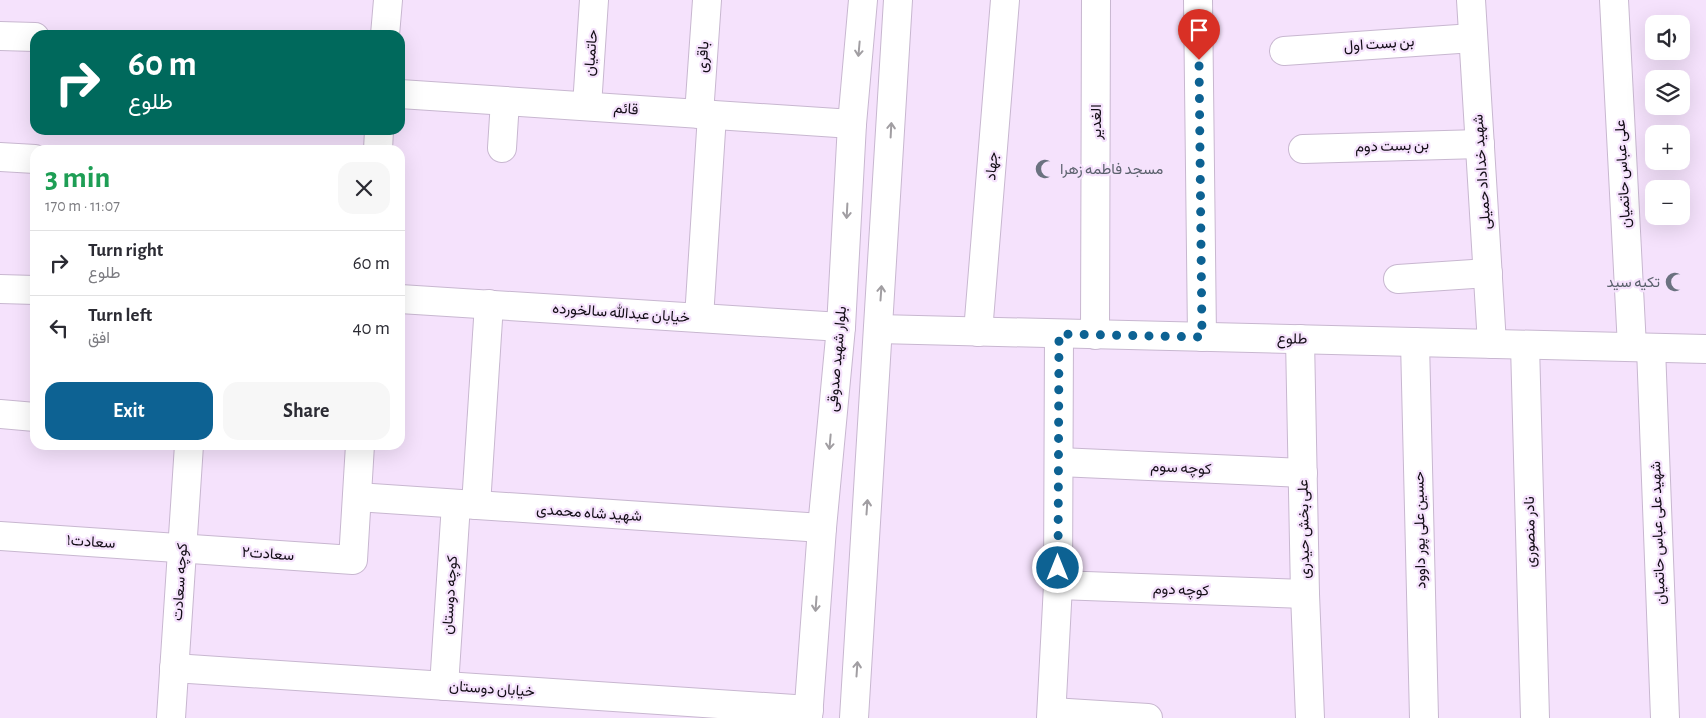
<!DOCTYPE html>
<html lang="en">
<head>
<meta charset="utf-8">
<style>
	:root { --surface:#fff; --page:#f7f7f7; --text:#2b2b33; --muted:#7c7c81; --line:#e1e1e2; --accent:#0d6293 }
	body { margin:0; font-family:"Alegreya Sans",Vazirmatn,sans-serif; background:var(--page); color:var(--text); height:100vh; display:flex; flex-direction:column; font-size:19px; white-space:nowrap }
	* { box-sizing:border-box; margin:0 }
	p { font-size:16px; color:var(--muted) }
	.icon { flex:none; width:28px; height:28px; fill:none; stroke:currentColor; stroke-width:2; stroke-linecap:round; stroke-linejoin:round }
	.map { position:relative; flex:1; overflow:hidden }
	.details { position:absolute; left:30px; top:145px; width:375px; height:305px; display:flex; flex-direction:column; background:var(--surface); border-radius:15px; box-shadow:0 5px 20px #0002 }
	.details>* { flex:none }
	.guide { position:absolute; left:30px; top:30px; width:375px; height:105px; border-radius:15px; box-shadow:0 5px 20px #0002; background:#00695c; color:#fff; overflow:hidden }
	.buttons { position:absolute; left:1645px; top:15px; display:grid; gap:10px }
	.buttons a { display:grid; place-items:center; width:45px; height:45px; border-radius:10px; background:var(--surface); box-shadow:0 5px 20px #0002; font-size:25px }
	.pin { position:absolute; display:grid; place-items:center; width:42px; height:42px; color:#fff; margin:-51px -21px; border-radius:50% 50% 50% 0; rotate:-45deg; box-shadow:0 0 5px #0007 }
	.pin .icon { rotate:45deg }
	.me { position:absolute; width:55px; margin:-28px; rotate:0deg; stroke-linejoin:round; filter:drop-shadow(0 0 4px #0008) }
	.turn { display:flex; align-items:center; gap:18px; height:105px; padding:0 15px; font-size:22px }
	.turn .icon { width:65px; height:65px; stroke-width:2.5 }
	.turn b { display:block; font-size:35px; line-height:42px }
	.round { display:grid; place-items:center; flex:none; width:52px; height:52px; border-radius:15px; background:var(--page) }
	.overview { display:flex; align-items:center; justify-content:space-between; height:85px; padding:0 15px }
	h1 { font-size:30px; font-weight:700; line-height:38px; color:#1e9e55 }
	.cta { display:flex; gap:10px; margin-top:auto; padding:10px 15px }
	.cta a { flex:1; height:58px; border-radius:15px; background:var(--accent); color:#fff; font-size:20px; font-weight:700; line-height:58px; text-align:center }
	.cta a+a { background:var(--page); color:var(--text) }
	ul { padding:0; list-style:none }
	li { display:flex; align-items:center; gap:15px; height:65px; padding:0 15px; border-top:1px solid var(--line) }
	li div { flex:1 }
	li b { display:block; font-size:19px }
	li em { font-style:normal }
	.map>svg:first-child { display:block }
	.lines { fill:none; stroke-linecap:round; stroke-linejoin:round }
	.minor-casing { stroke:#c8b7d0; stroke-width:30 }
	.secondary-casing { stroke:#c8b7d0; stroke-width:30 }
	.minor { stroke:#fff; stroke-width:28 }
	.secondary { stroke:#fff; stroke-width:28 }
	.oneway { stroke:#a19ea2 }
	.route { stroke:#0d6293; stroke-width:9; stroke-dasharray:0 16.2 }
	.labels { text-anchor:middle; dominant-baseline:central; stroke-width:4.5; stroke-linejoin:round; paint-order:stroke }
	.street-label { font-size:15px; fill:#130d16; stroke:#f5e2fc }
	.worship-label { font-size:15px; fill:#5b616d; stroke:#f5e2fc; text-anchor:start }
</style>
</head>
<body>
<div class="map">
<svg width="1706" height="718" viewBox="0 0 1706 718">
	<rect width="100%" height="100%" fill="#f5e2fc"/>
	<g class="lines">
		<defs>
			<g id="minor">
				<polyline points="1198,0 1202,337"/>
				<polyline points="1471,0 1492,344"/>
				<polyline points="1614,0 1632,347"/>
				<polyline points="385,35 388,0"/>
				<polyline points="0,36 35,37"/>
				<polyline points="1284,51 1473,38"/>
				<polyline points="400,94 852,124"/>
				<polyline points="587,106 594,0"/>
				<polyline points="699,114 707,0"/>
				<polyline points="502,148 505,101"/>
				<polyline points="1303,149 1480,144"/>
				<polyline points="378,150 379,130"/>
				<polyline points="0,157 35,159"/>
				<polyline points="1398,279 1488,273"/>
				<polyline points="0,289 35,290"/>
				<polyline points="400,299 841,327"/>
				<polyline points="699,318 712,115"/>
				<polyline points="878,329 1706,349"/>
				<polyline points="978,332 1005,0"/>
				<polyline points="1095,335 1096,0"/>
				<polyline points="1300,339 1305,594 1310,718"/>
				<polyline points="1415,342 1424,718"/>
				<polyline points="1525,345 1535,718"/>
				<polyline points="1651,348 1665,718"/>
				<polyline points="0,414 35,417"/>
				<polyline points="1059,462 1303,473"/>
				<polyline points="357,497 822,528"/>
				<polyline points="476,505 489,304"/>
				<polyline points="0,536 353,560 360,445"/>
				<polyline points="1058,585 1305,594"/>
				<polyline points="174,668 809,710"/>
				<polyline points="444,686 456,504"/>
				<polyline points="1052,712 1148,718"/>
				<polyline points="171,718 189,445"/>
				<polyline points="1051,718 1058,585 1059,334"/>
			</g>
			<g id="secondary">
				<polyline points="808,718 822,528 841,327 852,124 863,0"/>
				<polyline points="854,718 898,0"/>
			</g>
		</defs>
		<!-- minor casing -->
		<use href="#minor" class="minor-casing"/>
		<!-- secondary casing -->
		<use href="#secondary" class="secondary-casing"/>
		<!-- minor -->
		<use href="#minor" class="minor"/>
		<!-- secondary -->
		<use href="#secondary" class="secondary"/>
	</g>
	<!-- one-way arrows -->
	<defs><path id="oneway-shaft" d="M-6 0H5M1.5-3L5.5 0L1.5 3" fill="none" stroke-width="1.6" stroke-linecap="round" stroke-linejoin="round" transform="scale(1.25)"/></defs>
	<g class="oneway">
		<use href="#oneway-shaft" transform="translate(859 49) rotate(95)"/>
		<use href="#oneway-shaft" transform="translate(891 130) rotate(-87)"/>
		<use href="#oneway-shaft" transform="translate(847 211) rotate(93)"/>
		<use href="#oneway-shaft" transform="translate(881 293) rotate(-86)"/>
		<use href="#oneway-shaft" transform="translate(830 442) rotate(95)"/>
		<use href="#oneway-shaft" transform="translate(867 507) rotate(-86)"/>
		<use href="#oneway-shaft" transform="translate(816 604) rotate(94)"/>
		<use href="#oneway-shaft" transform="translate(857 669) rotate(-86)"/>
	</g>
	<g class="lines">
		<!-- route -->
		<polyline class="route" points="1058,568 1059,334 1202,337 1199,60"/>
	</g>
	<!-- icons -->
	<defs>
		<symbol id="mosque-bare" viewBox="-9 -9 18 18"><path d="M3.5-4.9A6 6 0 1 0 3.5 4.9A5 5 0 1 1 3.5-4.9Z" fill="#6b7280" stroke="#f5e2fc" stroke-width="2.5" paint-order="stroke"/></symbol>
	</defs>
	<g fill-rule="evenodd">
		<use href="#mosque-bare" x="1031" y="155" width="28" height="28"/>
		<use href="#mosque-bare" x="1661" y="268" width="28" height="28"/>
	</g>
	<g class="labels">
		<!-- street labels -->
		<g class="street-label">
			<text transform="translate(1379 44) rotate(-4)">بن بست اول</text>
			<text transform="translate(591 53) rotate(-86)">حاتمیان</text>
			<text transform="translate(703 57) rotate(-86)">باقری</text>
			<text transform="translate(626 109) rotate(4)">قائم</text>
			<text transform="translate(1096 122) rotate(-90)">الغدیر</text>
			<text transform="translate(1392 146) rotate(-2)">بن بست دوم</text>
			<text transform="translate(992 166) rotate(-85)">جهاد</text>
			<text transform="translate(1482 172) rotate(-94)">شهید خداداد حمیلی</text>
			<text transform="translate(1623 174) rotate(-93)">علی عباس حاتمیان</text>
			<text transform="translate(621 313) rotate(4)">خیابان عبدالله سالخورده</text>
			<text transform="translate(1292 339) rotate(1)">طلوع</text>
			<text transform="translate(837 359) rotate(-85)">بلوار شهید صدوقی</text>
			<text transform="translate(1181 468) rotate(3)">کوچه سوم</text>
			<text transform="translate(589 513) rotate(4)">شهید شاه محمدی</text>
			<text transform="translate(1304 529) rotate(-91)">علی بخش حیدری</text>
			<text transform="translate(1420 530) rotate(-91)">حسین علی پور داوود</text>
			<text transform="translate(1530 532) rotate(-91)">نادر منصوری</text>
			<text transform="translate(1658 533) rotate(-92)">شهید علی عباس حاتمیان</text>
			<text transform="translate(91 542) rotate(4)">سعادت۱</text>
			<text transform="translate(268 554) rotate(4)">سعادت۲</text>
			<text transform="translate(180 582) rotate(-86)">کوچه سعادت</text>
			<text transform="translate(1181 590) rotate(2)">کوچه دوم</text>
			<text transform="translate(450 595) rotate(-86)">کوچه دوستان</text>
			<text transform="translate(492 689) rotate(4)">خیابان دوستان</text>
		</g>
		<!-- worship labels -->
		<g class="worship-label">
			<text x="1060" y="169">مسجد فاطمه زهرا</text>
			<text x="1660" y="282" text-anchor="end">تکیه سید</text>
		</g>
	</g>
</svg>
<div class="buttons">
<a><svg class="icon" aria-label="sound" viewBox="0 0 24 24"><path d="M4 9h4l5-4v14l-5-4H4zM17 9q2 3 0 6"/></svg></a>
<a><svg class="icon" aria-label="layers" viewBox="0 0 24 24"><path d="M12 4l9 5-9 5-9-5zM3 14l9 5 9-5"/></svg></a>
<a>+</a>
<a>−</a>
</div>
<div class="pin" style="left:1199px;top:60px;background:#d93025"><svg class="icon" aria-label="arrive" viewBox="0 0 24 24"><path d="M6 21V4h12l-3 4 3 4H6"/></svg></div>
<svg class="me" style="left:1058px;top:568px" viewBox="-20 -20 40 40"><circle r="17" fill="#0d6293" stroke="#fff" stroke-width="3"/><path d="M0-11L8 9 0 5-8 9z" fill="#fff"/></svg>
<div class="guide">
<div class="turn"><svg class="icon" aria-label="right" viewBox="0 0 24 24"><path d="M7 20v-9h11M14 6l5 5-5 5"/></svg><div><b>60 m</b>طلوع</div></div>
</div>
<section class="details">
<div class="overview"><div><h1>3 min</h1><p>170 m · 11:07</p></div><a class="round"><svg class="icon" aria-label="close" viewBox="0 0 24 24"><path d="M6 6l12 12M18 6L6 18"/></svg></a></div>
<ul>
<li><svg class="icon" aria-label="right" viewBox="0 0 24 24"><path d="M7 20v-9h11M14 6l5 5-5 5"/></svg><div><b>Turn right</b><p>طلوع</p></div><em>60 m</em></li>
<li><svg class="icon" aria-label="left" viewBox="0 0 24 24"><path d="M17 20v-9H6M10 6l-5 5 5 5"/></svg><div><b>Turn left</b><p>افق</p></div><em>40 m</em></li>
</ul>
<div class="cta"><a>Exit</a><a>Share</a></div>
</section>
</div>
</body>
</html>
